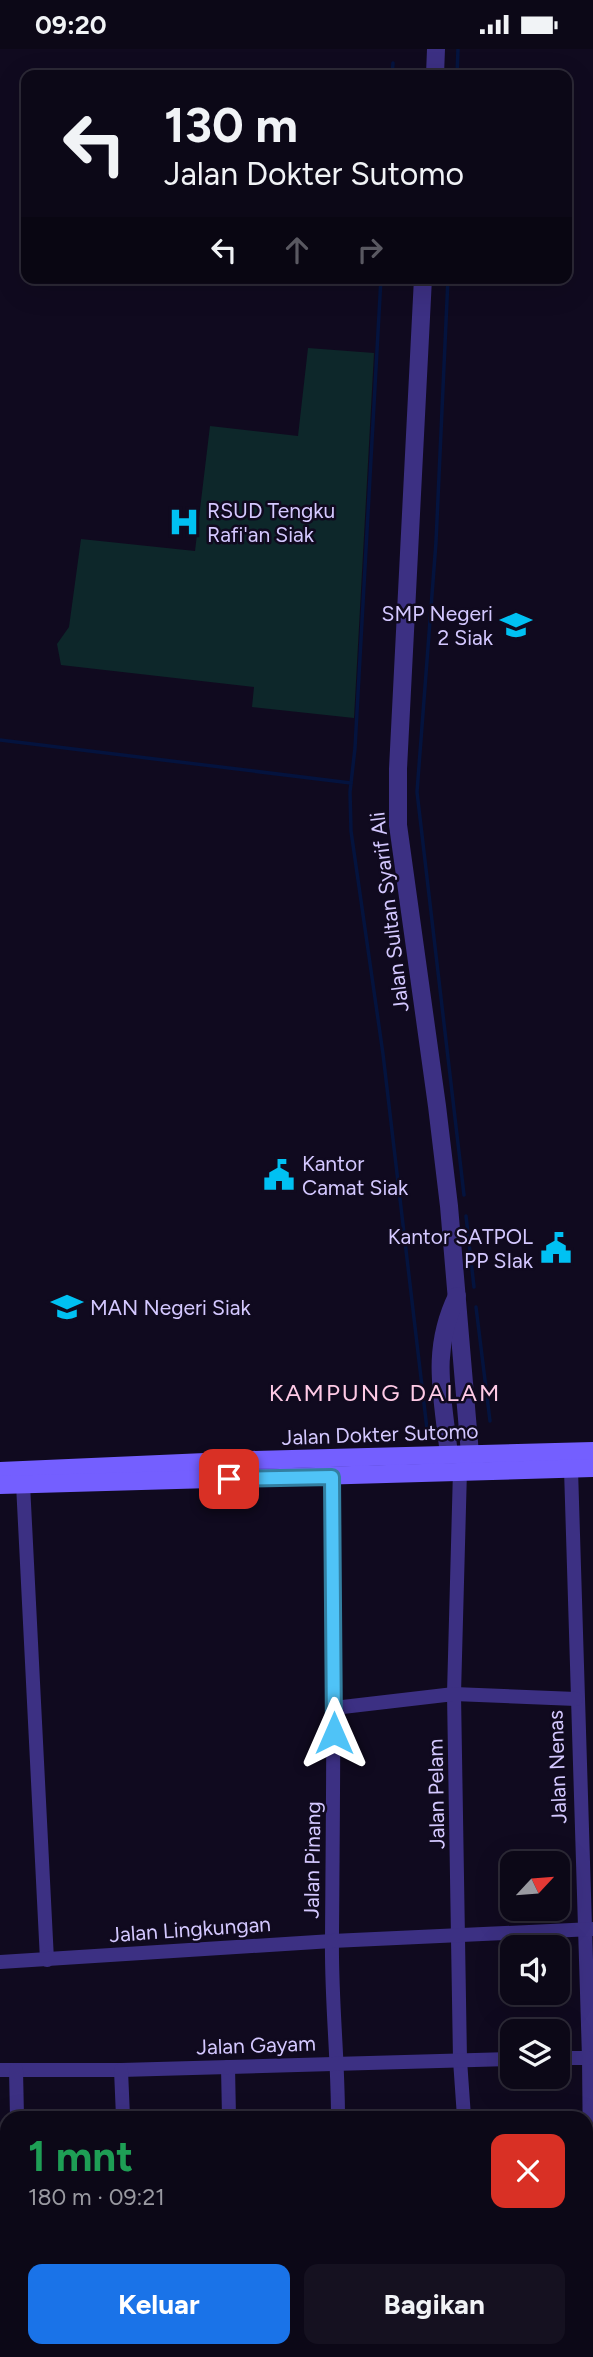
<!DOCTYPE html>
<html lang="id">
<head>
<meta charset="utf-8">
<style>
	:root { --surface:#0c0817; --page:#151120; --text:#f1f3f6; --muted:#9a9aa1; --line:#2c2936; --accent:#1a73e8 }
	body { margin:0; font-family:Figtree,sans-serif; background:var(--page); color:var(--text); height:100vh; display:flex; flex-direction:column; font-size:26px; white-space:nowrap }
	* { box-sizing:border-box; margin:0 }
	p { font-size:23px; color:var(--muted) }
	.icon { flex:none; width:38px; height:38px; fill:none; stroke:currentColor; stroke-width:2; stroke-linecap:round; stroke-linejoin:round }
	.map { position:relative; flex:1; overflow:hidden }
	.drawer { position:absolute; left:0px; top:2062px; width:593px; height:247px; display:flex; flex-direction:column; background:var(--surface); border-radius:21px 21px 0 0; box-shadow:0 7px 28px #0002,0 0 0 2px var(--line) }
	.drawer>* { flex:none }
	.guide { position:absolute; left:21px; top:21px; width:551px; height:214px; border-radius:14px; box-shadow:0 7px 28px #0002,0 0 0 2px var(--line); background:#0c0817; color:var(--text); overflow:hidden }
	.needle { width:46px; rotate:64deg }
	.buttons { position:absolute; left:500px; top:1802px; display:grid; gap:14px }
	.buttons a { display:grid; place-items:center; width:70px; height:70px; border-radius:14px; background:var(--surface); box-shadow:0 7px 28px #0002,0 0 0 2px var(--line); font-size:35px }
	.pin { position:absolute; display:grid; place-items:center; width:60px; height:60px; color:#fff; margin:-30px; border-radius:14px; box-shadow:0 4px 10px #0006 }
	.me { position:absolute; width:77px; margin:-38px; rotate:0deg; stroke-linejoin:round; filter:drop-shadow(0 0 5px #0008) }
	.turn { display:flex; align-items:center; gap:24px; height:147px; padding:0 28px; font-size:32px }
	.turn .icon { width:91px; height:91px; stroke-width:2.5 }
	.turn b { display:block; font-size:49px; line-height:60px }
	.lanes { display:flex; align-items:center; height:66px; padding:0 28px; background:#0003; justify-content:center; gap:35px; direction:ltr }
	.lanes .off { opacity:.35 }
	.round { display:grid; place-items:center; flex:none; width:74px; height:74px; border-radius:14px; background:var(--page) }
	.headline { display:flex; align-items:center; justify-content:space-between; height:119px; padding:0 28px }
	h1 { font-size:42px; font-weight:700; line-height:52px; color:#1e9e55 }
	.primary-button { display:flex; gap:14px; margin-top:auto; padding:14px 28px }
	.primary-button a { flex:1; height:80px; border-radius:14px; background:var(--accent); color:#fff; font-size:28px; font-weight:700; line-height:80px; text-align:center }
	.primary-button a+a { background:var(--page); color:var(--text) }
	.status { display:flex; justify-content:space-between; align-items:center; height:49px; padding:0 35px; background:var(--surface); direction:ltr }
	.status svg { height:19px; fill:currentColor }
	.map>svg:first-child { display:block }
	.garden { fill:#0d272a }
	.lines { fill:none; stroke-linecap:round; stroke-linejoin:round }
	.stream { stroke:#04133e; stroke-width:3.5 }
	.minor { stroke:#3c3083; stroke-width:14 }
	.tertiary { stroke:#3c3083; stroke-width:18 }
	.secondary { stroke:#745fff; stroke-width:18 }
	.route-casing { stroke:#337fa1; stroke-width:18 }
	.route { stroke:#4fc3f7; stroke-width:12 }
	.labels { text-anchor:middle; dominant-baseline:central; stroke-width:5; stroke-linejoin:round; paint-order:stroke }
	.poi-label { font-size:21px; fill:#d4c8ff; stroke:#100a1f; text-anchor:start }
	.street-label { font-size:21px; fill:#d4c8ff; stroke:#100a1f }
	.quarter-label { font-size:24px; letter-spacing:2px; fill:#ffcae6; stroke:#100a1f }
</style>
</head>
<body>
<div class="status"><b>09:20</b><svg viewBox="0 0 49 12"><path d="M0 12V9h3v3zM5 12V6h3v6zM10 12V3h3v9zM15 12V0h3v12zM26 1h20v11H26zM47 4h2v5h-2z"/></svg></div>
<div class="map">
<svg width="593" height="2308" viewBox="0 0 593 2308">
	<rect width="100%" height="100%" fill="#100a1f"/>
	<!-- garden -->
	<polygon class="garden" points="308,299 374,304 354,669 252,658 254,638 61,616 57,595 69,578 81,490 195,502 210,377 298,387"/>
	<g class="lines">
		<!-- stream -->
		<g class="stream">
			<polyline points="392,26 393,14"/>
			<polyline points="457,26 458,0"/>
			<polyline points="381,229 355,699 350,743 351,782 383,1005 427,1380"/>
			<polyline points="448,229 436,493 417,743 464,1146"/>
			<polyline points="0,691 351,734"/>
			<polyline points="466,1167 474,1238"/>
			<polyline points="476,1258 490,1372"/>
		</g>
		<!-- minor -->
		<g class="minor">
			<polyline points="571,1420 589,2009 592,2308"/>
			<polyline points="460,1421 454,1645 460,2011 464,2068"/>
			<path d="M 332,1428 C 335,1582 333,1735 332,1889 C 331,1949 338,2008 338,2068"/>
			<polyline points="23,1435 47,1911"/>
			<polyline points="334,1659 454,1645 576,1650"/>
			<polyline points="0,1913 332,1892 593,1880"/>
			<polyline points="558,2009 589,2009"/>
			<polyline points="228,2018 229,2068"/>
			<polyline points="0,2021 121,2021 513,2010"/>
			<polyline points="16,2021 17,2068"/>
			<polyline points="121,2021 123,2068"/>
			<polyline points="0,2110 7,2110"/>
			<polyline points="131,2301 132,2308"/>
			<polyline points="234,2301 234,2308"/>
			<polyline points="343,2301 343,2308"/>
			<polyline points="468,2301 468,2308"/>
			<polyline points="24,2308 24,2301"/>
		</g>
		<!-- tertiary -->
		<g class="tertiary">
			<polyline points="435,26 436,0"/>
			<polyline points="423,229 398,720 398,776 437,1057 449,1157 470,1405"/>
			<path d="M 449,1406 C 443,1348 430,1302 457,1247"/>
		</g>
		<!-- secondary -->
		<g class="secondary">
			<polyline points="0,1422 251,1411 593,1402"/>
			<polyline points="0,1436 593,1419"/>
		</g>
	</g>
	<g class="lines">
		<defs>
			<polyline id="route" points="229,1430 332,1428 334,1684"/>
		</defs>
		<!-- route casing -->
		<use href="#route" class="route-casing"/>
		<!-- route -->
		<use href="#route" class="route"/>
	</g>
	<!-- icons -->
	<defs>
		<symbol id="hospital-bare" viewBox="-9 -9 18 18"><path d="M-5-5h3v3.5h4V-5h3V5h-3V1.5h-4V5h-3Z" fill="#00c1f3" stroke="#100a1f" stroke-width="2.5" paint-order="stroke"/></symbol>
		<symbol id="school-bare" viewBox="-9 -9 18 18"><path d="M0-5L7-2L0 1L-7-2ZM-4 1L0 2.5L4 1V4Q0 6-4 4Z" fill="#00c1f3" stroke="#100a1f" stroke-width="2.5" paint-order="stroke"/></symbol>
		<symbol id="civic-bare" viewBox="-9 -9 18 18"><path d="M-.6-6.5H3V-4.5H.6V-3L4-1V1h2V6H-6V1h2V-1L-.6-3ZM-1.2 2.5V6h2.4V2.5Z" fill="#00c1f3" stroke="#100a1f" stroke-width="2.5" paint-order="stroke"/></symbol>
	</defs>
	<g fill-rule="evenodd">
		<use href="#hospital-bare" x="162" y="451" width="44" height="44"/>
		<use href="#school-bare" x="494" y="554" width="44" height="44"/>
		<use href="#civic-bare" x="257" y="1104" width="44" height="44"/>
		<use href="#civic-bare" x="534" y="1177" width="44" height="44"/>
		<use href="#school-bare" x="45" y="1236" width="44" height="44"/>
	</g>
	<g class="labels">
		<!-- poi labels -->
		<g class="poi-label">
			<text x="207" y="461">RSUD Tengku<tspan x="207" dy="24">Rafi'an Siak</tspan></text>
			<text x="493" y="564" text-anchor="end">SMP Negeri<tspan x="493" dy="24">2 Siak</tspan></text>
			<text x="302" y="1114">Kantor<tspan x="302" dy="24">Camat Siak</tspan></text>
			<text x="533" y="1187" text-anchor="end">Kantor SATPOL<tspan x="533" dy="24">PP SIak</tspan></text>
			<text x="90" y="1258">MAN Negeri Siak</text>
		</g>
		<!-- street labels -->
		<g class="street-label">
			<text transform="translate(389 863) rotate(-97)">Jalan Sultan Syarif Ali</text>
			<text transform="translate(380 1385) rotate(-2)">Jalan Dokter Sutomo</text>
			<text transform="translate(557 1718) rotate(-92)">Jalan Nenas</text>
			<text transform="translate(436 1745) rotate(-91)">Jalan Pelam</text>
			<text transform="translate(312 1811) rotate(-89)">Jalan Pinang</text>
			<text transform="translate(190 1880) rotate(-4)">Jalan Lingkungan</text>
			<text transform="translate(256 1996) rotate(-2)">Jalan Gayam</text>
		</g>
		<!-- quarter labels -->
		<g class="quarter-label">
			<text x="385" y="1343">KAMPUNG DALAM</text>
		</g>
	</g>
</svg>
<div class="buttons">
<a><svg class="needle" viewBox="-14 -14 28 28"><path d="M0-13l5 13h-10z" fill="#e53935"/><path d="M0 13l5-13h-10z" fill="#9a9aa1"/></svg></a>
<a><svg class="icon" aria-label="sound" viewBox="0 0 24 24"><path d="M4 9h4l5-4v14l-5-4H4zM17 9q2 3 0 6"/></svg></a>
<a><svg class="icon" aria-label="layers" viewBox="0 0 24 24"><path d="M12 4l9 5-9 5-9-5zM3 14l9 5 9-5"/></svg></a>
</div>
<div class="pin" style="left:229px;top:1430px;background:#d93025"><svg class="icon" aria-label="arrive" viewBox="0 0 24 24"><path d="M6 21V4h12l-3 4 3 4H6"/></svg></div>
<svg class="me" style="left:334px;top:1684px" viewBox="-20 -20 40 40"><path d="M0-17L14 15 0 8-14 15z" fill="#4fc3f7" stroke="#fff" stroke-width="4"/></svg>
<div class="guide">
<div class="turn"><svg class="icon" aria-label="left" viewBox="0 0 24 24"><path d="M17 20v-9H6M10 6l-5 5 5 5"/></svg><div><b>130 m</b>Jalan Dokter Sutomo</div></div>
<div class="lanes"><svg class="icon" aria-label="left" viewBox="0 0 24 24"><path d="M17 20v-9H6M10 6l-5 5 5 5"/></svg><svg class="icon off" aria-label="ahead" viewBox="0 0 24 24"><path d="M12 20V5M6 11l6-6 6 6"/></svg><svg class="icon off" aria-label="right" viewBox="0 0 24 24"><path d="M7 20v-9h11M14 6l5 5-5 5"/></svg></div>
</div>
<section class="drawer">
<div class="headline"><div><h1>1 mnt</h1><p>180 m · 09:21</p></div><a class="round" style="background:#d93025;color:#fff"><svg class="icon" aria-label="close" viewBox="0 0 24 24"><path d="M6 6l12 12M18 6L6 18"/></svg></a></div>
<div class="primary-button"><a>Keluar</a><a>Bagikan</a></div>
</section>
</div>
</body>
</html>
